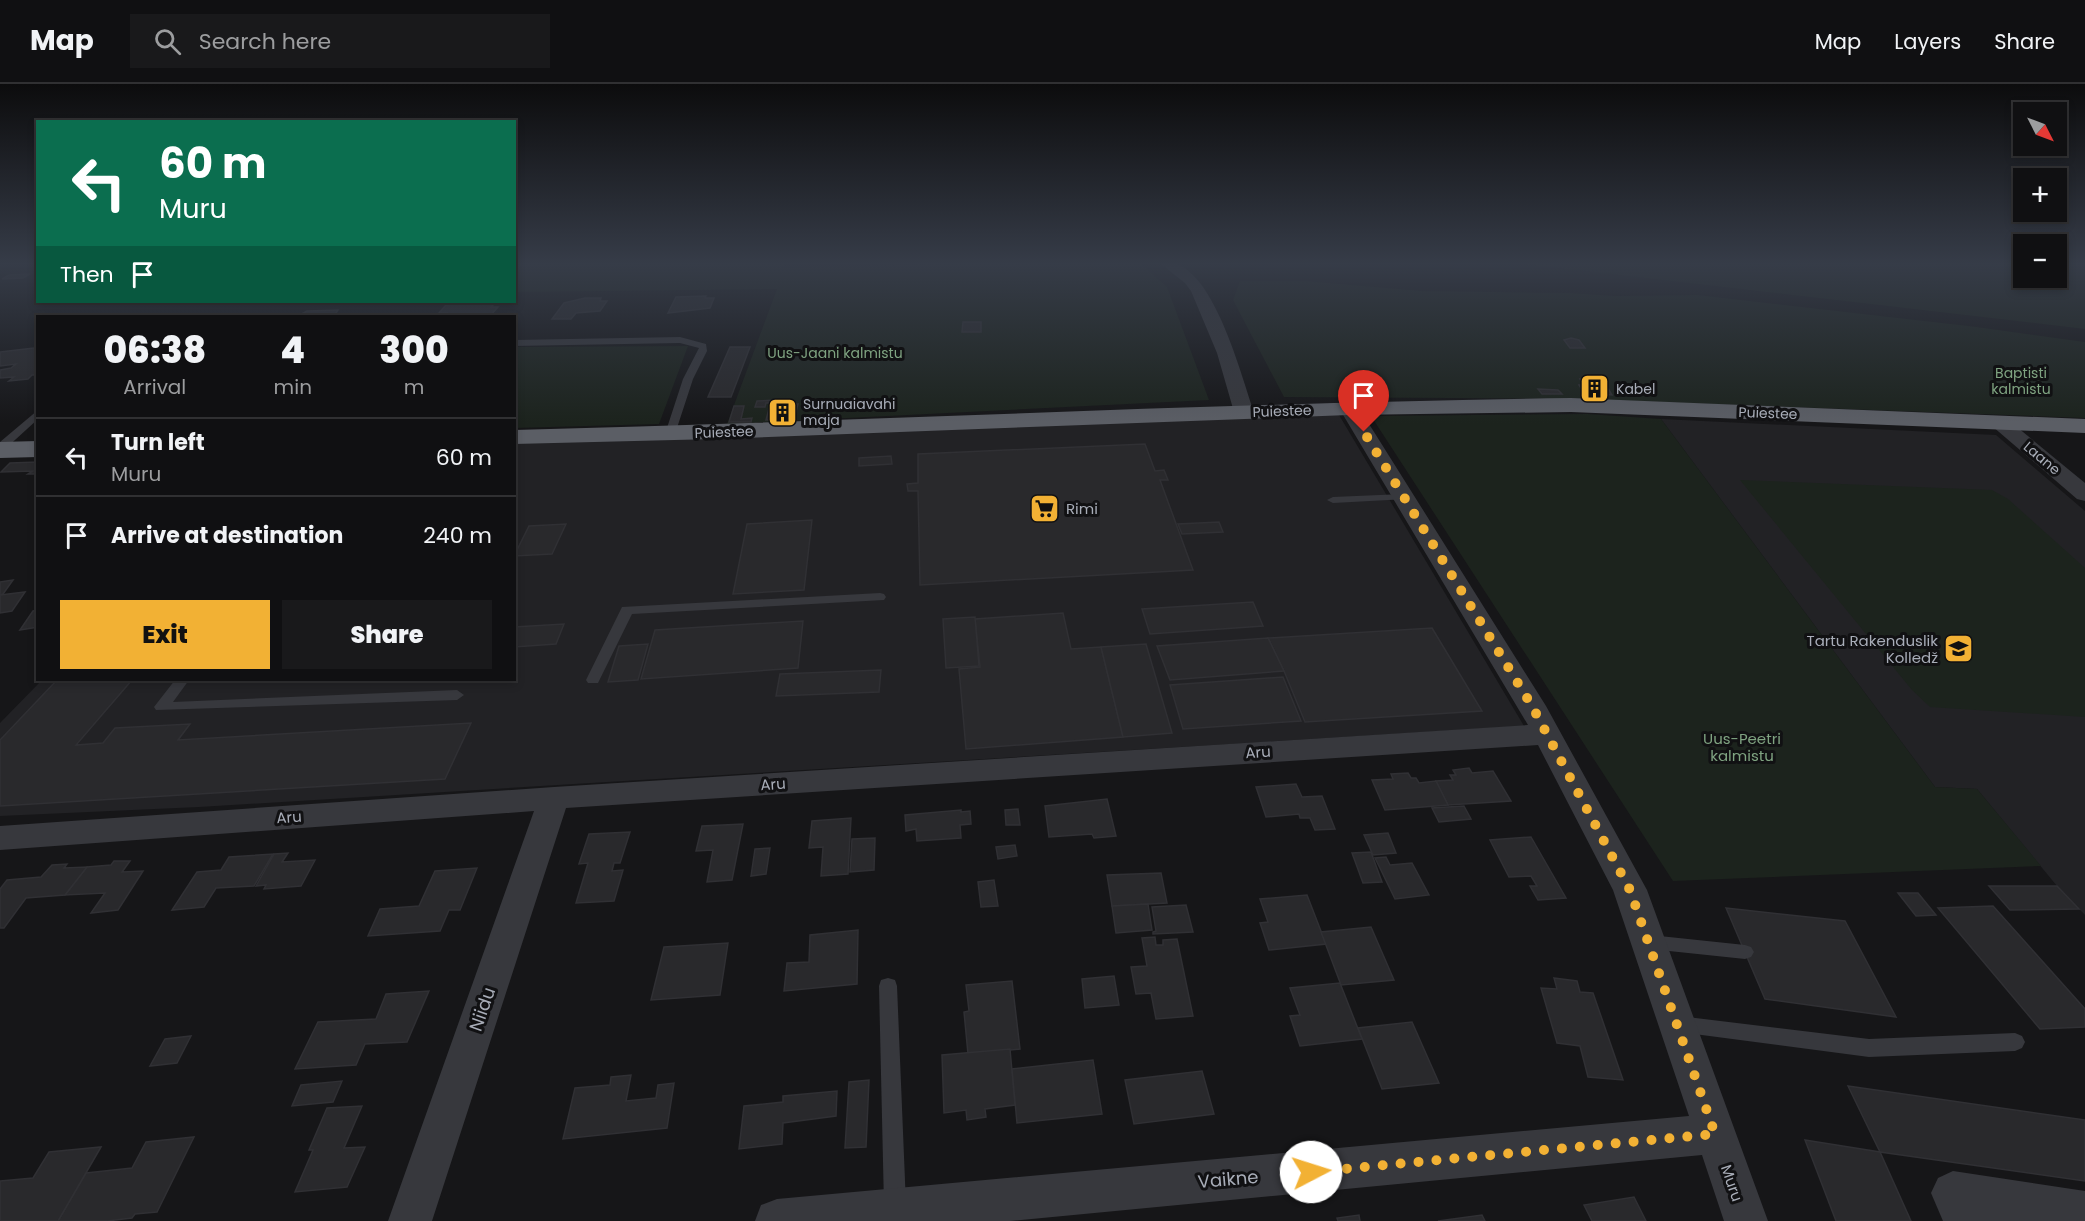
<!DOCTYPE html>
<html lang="en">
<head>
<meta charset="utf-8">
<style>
	:root { --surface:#101012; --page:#19191b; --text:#f1f3f6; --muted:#9c9d9f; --line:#303032; --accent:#f2b134 }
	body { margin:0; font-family:Poppins,sans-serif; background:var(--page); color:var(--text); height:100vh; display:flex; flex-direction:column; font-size:22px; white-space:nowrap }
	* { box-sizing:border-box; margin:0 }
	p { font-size:20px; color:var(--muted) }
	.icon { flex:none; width:33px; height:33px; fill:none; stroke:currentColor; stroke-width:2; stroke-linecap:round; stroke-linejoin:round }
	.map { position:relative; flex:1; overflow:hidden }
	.sheet { position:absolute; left:36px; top:231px; width:480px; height:366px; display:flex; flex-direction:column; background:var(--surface); border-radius:0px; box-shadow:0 3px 9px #0003,0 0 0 2px var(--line) }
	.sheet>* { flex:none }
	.guide { position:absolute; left:36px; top:36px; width:480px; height:183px; border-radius:0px; box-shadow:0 3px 9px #0003,0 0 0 2px var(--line); background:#0b6e4f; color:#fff; overflow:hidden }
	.needle { width:39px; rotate:132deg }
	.buttons { position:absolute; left:2013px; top:18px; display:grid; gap:12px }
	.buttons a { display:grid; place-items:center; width:54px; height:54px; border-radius:0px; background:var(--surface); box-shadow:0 3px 9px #0003,0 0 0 2px var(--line); font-size:30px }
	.pin { position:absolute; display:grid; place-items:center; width:51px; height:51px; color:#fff; margin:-62px -26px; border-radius:50% 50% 50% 0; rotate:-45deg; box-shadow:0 0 6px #0007 }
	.pin .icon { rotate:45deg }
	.me { position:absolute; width:66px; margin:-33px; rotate:85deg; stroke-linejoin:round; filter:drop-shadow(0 0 4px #0008) }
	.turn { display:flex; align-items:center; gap:21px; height:126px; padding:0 24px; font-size:27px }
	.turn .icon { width:78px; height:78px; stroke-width:2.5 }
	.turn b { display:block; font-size:42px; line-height:51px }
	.then { display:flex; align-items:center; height:57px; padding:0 24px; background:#0003; gap:12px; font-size:22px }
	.eta { display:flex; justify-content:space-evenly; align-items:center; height:102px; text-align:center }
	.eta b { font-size:36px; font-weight:800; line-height:42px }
	.primary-button { display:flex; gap:12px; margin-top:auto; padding:12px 24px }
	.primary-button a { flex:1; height:69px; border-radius:0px; background:var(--accent); color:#111; font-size:24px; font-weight:800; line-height:69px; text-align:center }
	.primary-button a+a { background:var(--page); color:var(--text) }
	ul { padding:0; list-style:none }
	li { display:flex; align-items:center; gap:18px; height:78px; padding:0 24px; border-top:2px solid var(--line) }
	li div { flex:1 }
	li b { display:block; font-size:22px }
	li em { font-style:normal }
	header { display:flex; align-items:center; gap:36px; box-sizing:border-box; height:84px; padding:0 30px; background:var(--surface); border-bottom:2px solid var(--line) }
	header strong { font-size:28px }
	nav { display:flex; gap:33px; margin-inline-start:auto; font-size:21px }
	.search { width:420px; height:54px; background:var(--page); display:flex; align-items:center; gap:15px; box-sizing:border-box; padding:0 21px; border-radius:0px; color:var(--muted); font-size:22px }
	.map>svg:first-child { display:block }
	.built { fill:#222225 }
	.green { fill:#1c231d }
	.building { fill:#29292c; stroke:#303034; stroke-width:1.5 }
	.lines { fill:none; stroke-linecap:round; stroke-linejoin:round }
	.service { fill:#37383d; fill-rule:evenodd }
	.minor { fill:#37383d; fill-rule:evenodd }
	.trunk { fill:#5b5e65; fill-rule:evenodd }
	.route { stroke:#f2b134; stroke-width:10; stroke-dasharray:0 18 }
	.labels { text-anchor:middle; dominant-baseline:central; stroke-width:6; stroke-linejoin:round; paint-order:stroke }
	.far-park-label { font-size:14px; fill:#7fa381; stroke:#111113 }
	.far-poi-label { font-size:14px; fill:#a8adb8; stroke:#111113; text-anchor:start }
	.far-street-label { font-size:14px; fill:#a8adb8; stroke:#111113 }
	.poi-label { font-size:15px; fill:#a8adb8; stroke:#111113; text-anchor:start }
	.park-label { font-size:15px; fill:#7fa381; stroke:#111113 }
	.street-label { font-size:15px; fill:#a8adb8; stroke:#111113 }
	.near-street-label { font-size:18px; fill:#a8adb8; stroke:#111113 }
</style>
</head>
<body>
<header>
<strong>Map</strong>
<div class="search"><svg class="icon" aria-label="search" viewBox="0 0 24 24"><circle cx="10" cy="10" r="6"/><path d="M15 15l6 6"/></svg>Search here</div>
<nav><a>Map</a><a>Layers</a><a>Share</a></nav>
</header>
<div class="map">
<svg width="2085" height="1137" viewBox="0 0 2085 1137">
	<rect width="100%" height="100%" fill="#161618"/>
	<!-- built -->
	<g class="built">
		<polygon points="1339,331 1524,642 199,723 0,732 0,639 42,596 514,596 515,357"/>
		<polygon points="1661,335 1996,351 2085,427 2085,831 2057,802 1977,705 1935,703"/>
	</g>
	<!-- green -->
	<g class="green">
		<polygon points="514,180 785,180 784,184 943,180 1141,180 1167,203 1209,316 727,340 777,205 515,208"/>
		<polygon points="1525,180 2023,180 2024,194 2056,194 2057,180 2085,180 2085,245"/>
		<polygon points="1240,197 1305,197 1422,207 1569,209 1616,212 1698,211 1977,243 2085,258 2085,334 1583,315 1284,313 1233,216"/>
		<polygon points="688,262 659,340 515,344 515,263"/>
		<polygon points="1587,330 1661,335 1935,703 1977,705 2041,782 1673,797 1371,332"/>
		<polygon points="1740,396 1992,406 2008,415 2085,484 2085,633 1930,623 1912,606"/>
	</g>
	<!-- building -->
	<g class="building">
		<polygon points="30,190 23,194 2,195 9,191"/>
		<polygon points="706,212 705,214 714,214 710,224 668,229 676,213"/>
		<polygon points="585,214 601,214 600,217 607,217 600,227 576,229 571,235 552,235 564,219"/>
		<polygon points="464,219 495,219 491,223 498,223 490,232 444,232 447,229 439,229 446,221"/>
		<polygon points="338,226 334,232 298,232 307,227"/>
		<polygon points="963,238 981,238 981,248 962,248"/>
		<polygon points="1571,254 1579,256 1585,264 1570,264 1564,256"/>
		<polygon points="38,262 38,291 32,291 28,295 9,297 14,293 0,294 0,286 11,284 16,280 0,282 0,268 34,264"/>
		<polygon points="730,263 750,263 731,313 708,313"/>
		<polygon points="1580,295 1598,296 1604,298 1612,311 1584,309 1579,301 1584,301"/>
		<polygon points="1538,305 1558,306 1562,310 1542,310"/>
		<polygon points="776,316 776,319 766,319 765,323 755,323 757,317"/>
		<polygon points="798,320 794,335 766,336 770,321"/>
		<polygon points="734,322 744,322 741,335 752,334 751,338 729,338"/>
		<polygon points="1145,360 1155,387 1164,386 1168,396 1160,396 1193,486 920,501 918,407 908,407 907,400 918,399 918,370"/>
		<polygon points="891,372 892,380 859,382 859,374"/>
		<polygon points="38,378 38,390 28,390 33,387 1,388 10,379"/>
		<polygon points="812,436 804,506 733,510 747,440"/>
		<polygon points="1219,438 1223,448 1182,450 1178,440"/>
		<polygon points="566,440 552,470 514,472 529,442"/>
		<polygon points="13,496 3,510 0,511 0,498"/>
		<polygon points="25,508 12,527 0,529 0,511"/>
		<polygon points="1253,518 1263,542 1150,550 1142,525"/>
		<polygon points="38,526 38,543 20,546 33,527"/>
		<polygon points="1063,529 1071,565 1101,563 1123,653 966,665 959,585 980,583 975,535"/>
		<polygon points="975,533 979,582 946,584 943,535"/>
		<polygon points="803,537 798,584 641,595 655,546"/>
		<polygon points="564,540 556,560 514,563 514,543"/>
		<polygon points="1432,544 1482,627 1305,638 1284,587 1268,554"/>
		<polygon points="1268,554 1284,587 1170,596 1157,562"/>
		<polygon points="648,560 638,596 608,598 619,562"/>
		<polygon points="1146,560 1172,649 1123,653 1101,563"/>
		<polygon points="881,586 879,608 776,612 780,590"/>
		<polygon points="1283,593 1301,637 1183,645 1170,601"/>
		<polygon points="57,596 132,596 76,661 103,659 115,644 190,640 178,656 471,639 445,695 0,722 0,656"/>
		<polygon points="1469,684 1472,689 1493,687 1511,717 1448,721 1436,697 1453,696 1450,691 1456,691 1453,686"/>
		<polygon points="1408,689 1411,694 1416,694 1419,699 1436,697 1448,721 1385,726 1372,696 1393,695 1391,690"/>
		<polygon points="1296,700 1302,713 1322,712 1335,745 1315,746 1310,734 1300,734 1299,730 1266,733 1256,703"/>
		<polygon points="1107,715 1116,752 1094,754 1092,750 1049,753 1045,722"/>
		<polygon points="1464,722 1471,735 1439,738 1432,724"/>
		<polygon points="1018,725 1020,741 1006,741 1005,726"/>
		<polygon points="961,726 961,728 970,727 971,740 960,741 961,754 917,757 916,745 906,747 905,731"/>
		<polygon points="851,734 848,790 821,792 823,763 809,764 812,737"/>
		<polygon points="743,740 732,796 707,798 713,766 696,767 702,742"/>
		<polygon points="630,748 620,779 614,779 612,787 623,786 614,817 576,819 588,779 579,780 589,750"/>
		<polygon points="1388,749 1396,769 1373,771 1364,751"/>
		<polygon points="1531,753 1566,814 1538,816 1530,802 1537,802 1531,792 1509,793 1490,756"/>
		<polygon points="875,754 874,786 850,788 852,755"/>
		<polygon points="1015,761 1017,772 998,775 996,763"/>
		<polygon points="770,764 766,790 751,792 755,765"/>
		<polygon points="1371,768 1382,798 1363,799 1352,769"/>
		<polygon points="288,769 282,778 315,776 301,802 264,805 266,801 256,802 274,770"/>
		<polygon points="273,770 254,802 216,804 204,823 172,826 197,788 221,786 229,773"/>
		<polygon points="1386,773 1390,781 1412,779 1429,811 1395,815 1375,774"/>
		<polygon points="114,777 130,777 122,788 143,787 118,826 91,829 105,809 65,811 87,783 111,781"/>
		<polygon points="67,780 64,784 87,783 65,811 26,814 4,844 0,844 0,805 7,796 41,793 52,781"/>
		<polygon points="477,784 460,826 449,826 440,847 368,852 380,825 419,822 435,787"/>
		<polygon points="1161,789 1167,819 1112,822 1107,791"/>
		<polygon points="994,796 998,822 981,823 978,798"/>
		<polygon points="1989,802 2057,802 2079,825 2010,826"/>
		<polygon points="1898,809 1918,809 1936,831 1916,832"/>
		<polygon points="1307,811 1326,860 1269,866 1260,839 1268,838 1260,815"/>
		<polygon points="1148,820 1152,846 1116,849 1112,822"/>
		<polygon points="1186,821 1193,848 1153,850 1153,848 1156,847 1152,823"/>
		<polygon points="1993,822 2085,925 2085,943 2040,945 1938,824"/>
		<polygon points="1726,824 1845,837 1896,933 1765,915"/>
		<polygon points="1371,843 1394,896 1341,901 1321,848"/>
		<polygon points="858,846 857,900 784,907 787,879 809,878 810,851"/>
		<polygon points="1155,853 1156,861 1163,861 1163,856 1177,855 1193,932 1156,935 1151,909 1136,910 1131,883 1147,882 1142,854"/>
		<polygon points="728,859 720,911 651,916 664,863"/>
		<polygon points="1114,892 1119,921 1085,924 1082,895"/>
		<polygon points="1554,894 1577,897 1580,908 1593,909 1623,996 1588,993 1580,962 1557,959 1541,904 1557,905"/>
		<polygon points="1012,897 1020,965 968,970 964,928 969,927 966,901"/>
		<polygon points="1340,899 1362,955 1300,962 1290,932 1300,931 1290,904"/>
		<polygon points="429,907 407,958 365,960 356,981 295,985 318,938 376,935 386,910"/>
		<polygon points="1412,938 1439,999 1382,1005 1358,944"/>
		<polygon points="191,952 177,979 150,982 165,955"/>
		<polygon points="1010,965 1015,1021 985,1025 986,1033 967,1036 966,1026 944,1029 942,971"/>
		<polygon points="1093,976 1102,1030 1017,1039 1012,985"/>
		<polygon points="1202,987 1214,1030 1134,1040 1125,996"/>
		<polygon points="631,991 626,1017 656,1014 658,1001 674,999 667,1044 563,1055 575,1004 610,1001 611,993"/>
		<polygon points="869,996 866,1063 845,1064 849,998"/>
		<polygon points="342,997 333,1018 292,1022 301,1001"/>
		<polygon points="1848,1002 2085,1036 2085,1097 1880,1068"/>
		<polygon points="837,1007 836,1032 783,1039 782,1060 739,1065 744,1022 783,1018 783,1012"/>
		<polygon points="362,1022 344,1064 365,1063 347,1103 295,1108 313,1066 309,1066 327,1024"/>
		<polygon points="194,1053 157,1128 135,1130 132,1134 107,1137 58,1137 86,1089 132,1084 146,1058"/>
		<polygon points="1805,1056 1880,1068 1911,1137 1836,1137"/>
		<polygon points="101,1063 58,1137 0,1137 0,1097 33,1094 49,1068"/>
		<polygon points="1634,1113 1646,1137 1592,1137 1584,1121"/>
		<polygon points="1359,1131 1360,1137 1338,1137 1337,1134"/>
		<polygon points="1482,1131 1485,1137 1438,1137"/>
	</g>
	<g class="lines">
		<!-- service -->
		<g class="service">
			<polygon points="680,253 706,260 707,267 693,295 675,350 670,353 665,350 683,295 699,264 680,259 514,262 514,256"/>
			<polygon points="38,326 38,335 4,366 0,367 0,358"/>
			<polygon points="1403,410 1409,413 1407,415 1333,419 1327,416 1333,413"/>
			<polygon points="880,509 884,510 886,513 884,516 632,530 598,599 588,599 586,596 622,523"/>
			<polygon points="175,596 189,596 173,618 457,606 464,611 457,616 156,626 154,623"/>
			<polygon points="1650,851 1745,861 1751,863 1754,868 1751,873 1745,875 1650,865 1644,863 1641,858 1644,853"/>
			<polygon points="888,894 895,896 897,902 906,1121 903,1129 895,1132 887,1129 884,1121 879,902 881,896"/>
			<polygon points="1679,932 1869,955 2015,949 2022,952 2025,958 2022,964 2015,967 1869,973 1679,948 1672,946 1669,940 1672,934"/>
		</g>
		<!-- minor -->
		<g class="minor">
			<path d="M 1161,180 C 1166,180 1174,178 1179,181 C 1217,198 1241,290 1254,328 L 1251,332 L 1237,332 L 1234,328 L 1217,269 L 1191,207 L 1185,199 Z"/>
			<polygon points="1349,318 1356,320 1359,324 1546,622 1647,806 1768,1137 1724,1137 1702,1071 1010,1137 755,1137 761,1121 777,1115 1689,1032 1613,806 1538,661 566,724 432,1137 388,1137 534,727 0,766 0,742 554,703 1528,641 1339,324 1342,320"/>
			<polygon points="1999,332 2006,334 2085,399 2085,417 2077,415 1992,342 1989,338 1992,334"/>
			<polygon points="1953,1087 2085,1107 2085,1137 1943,1137 1931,1109 1938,1094"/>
		</g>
		<!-- trunk -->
		<g class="trunk">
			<path d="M 1571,314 L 2085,335 L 2085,349 L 1571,328 L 1349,331 L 715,355 L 514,360 L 514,346 C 867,337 1219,319 1571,314 Z"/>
			<polygon points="38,357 38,373 0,374 0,358"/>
		</g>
	</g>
	<!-- sky -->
	<linearGradient id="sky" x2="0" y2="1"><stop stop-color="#0c0c0d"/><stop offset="0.53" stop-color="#363c48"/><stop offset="1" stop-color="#363c48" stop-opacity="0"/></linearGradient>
	<rect width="2085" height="339" fill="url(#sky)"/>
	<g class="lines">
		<!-- route -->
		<polyline class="route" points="1311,1088 1715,1050 1630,806 1532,622 1364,348"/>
	</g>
	<!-- icons -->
	<defs>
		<symbol id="building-square" viewBox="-11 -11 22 22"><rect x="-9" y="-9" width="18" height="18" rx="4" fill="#f2b134" stroke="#111113"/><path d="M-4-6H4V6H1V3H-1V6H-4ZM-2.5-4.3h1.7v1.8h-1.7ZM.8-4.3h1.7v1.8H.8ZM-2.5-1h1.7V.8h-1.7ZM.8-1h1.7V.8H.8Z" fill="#111"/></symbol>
		<symbol id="supermarket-square" viewBox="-11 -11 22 22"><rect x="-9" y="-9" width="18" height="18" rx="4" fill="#f2b134" stroke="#111113"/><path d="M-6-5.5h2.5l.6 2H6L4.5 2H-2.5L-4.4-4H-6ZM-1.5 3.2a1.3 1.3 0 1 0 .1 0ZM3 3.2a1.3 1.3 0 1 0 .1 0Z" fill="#111"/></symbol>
		<symbol id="university-square" viewBox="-11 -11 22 22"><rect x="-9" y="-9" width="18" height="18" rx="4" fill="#f2b134" stroke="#111113"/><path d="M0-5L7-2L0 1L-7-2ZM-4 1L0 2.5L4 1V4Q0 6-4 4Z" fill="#111"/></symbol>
	</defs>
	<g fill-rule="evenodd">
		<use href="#building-square" x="1578" y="288" width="33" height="33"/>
		<use href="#building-square" x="766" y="312" width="33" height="33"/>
		<use href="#supermarket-square" x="1028" y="408" width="33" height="33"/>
		<use href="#university-square" x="1942" y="548" width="33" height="33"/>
	</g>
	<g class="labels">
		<!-- far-park labels -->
		<g class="far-park-label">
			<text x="835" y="269">Uus-Jaani kalmistu</text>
			<text x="2021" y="289">Baptisti<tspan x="2021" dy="16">kalmistu</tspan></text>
		</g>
		<!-- far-poi labels -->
		<g class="far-poi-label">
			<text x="1616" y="305">Kabel</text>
			<text x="803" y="320">Surnuaiavahi<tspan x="803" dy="16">maja</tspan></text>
		</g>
		<!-- far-street labels -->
		<g class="far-street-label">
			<text transform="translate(1282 327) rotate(-2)">Puiestee</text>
			<text transform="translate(1768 329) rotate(2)">Puiestee</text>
			<text transform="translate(724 348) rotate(-2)">Puiestee</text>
			<text transform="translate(2042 374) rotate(40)">Laane</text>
		</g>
		<!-- poi labels -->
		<g class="poi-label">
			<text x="1066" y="424">Rimi</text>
			<text x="1938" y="556" text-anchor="end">Tartu Rakenduslik<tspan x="1938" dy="17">Kolledž</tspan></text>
		</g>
		<!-- park labels -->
		<g class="park-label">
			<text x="1742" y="654">Uus-Peetri<tspan x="1742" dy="17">kalmistu</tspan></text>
		</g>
		<!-- street labels -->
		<g class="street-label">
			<text transform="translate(1258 668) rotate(-4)">Aru</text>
			<text transform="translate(773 700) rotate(-4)">Aru</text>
			<text transform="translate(289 733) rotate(-4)">Aru</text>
			<text transform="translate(1732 1099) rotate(71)">Muru</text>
		</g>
		<!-- near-street labels -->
		<g class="near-street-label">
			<text transform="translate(482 925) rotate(-71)">Niidu</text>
			<text transform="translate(1228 1095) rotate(-5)">Vaikne</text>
		</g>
	</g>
</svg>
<div class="buttons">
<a><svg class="needle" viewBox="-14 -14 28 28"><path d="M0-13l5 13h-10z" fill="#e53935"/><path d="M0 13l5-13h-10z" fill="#9c9d9f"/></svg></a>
<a>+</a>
<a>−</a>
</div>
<div class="pin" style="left:1364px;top:348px;background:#d93025"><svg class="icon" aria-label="arrive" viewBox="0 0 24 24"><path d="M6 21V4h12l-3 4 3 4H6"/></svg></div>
<svg class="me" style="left:1311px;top:1088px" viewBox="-20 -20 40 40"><circle r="19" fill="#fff"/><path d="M0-13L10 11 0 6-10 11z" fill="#f2b134"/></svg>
<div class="guide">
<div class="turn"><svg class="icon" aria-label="left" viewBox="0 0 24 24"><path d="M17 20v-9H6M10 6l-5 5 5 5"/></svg><div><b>60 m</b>Muru</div></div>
<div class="then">Then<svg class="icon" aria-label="arrive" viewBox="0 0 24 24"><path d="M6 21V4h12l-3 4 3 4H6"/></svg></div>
</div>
<section class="sheet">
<div class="eta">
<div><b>06:38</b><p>Arrival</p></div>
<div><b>4</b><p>min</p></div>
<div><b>300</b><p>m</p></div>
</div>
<ul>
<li><svg class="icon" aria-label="left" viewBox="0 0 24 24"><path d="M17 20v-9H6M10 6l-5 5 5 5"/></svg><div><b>Turn left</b><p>Muru</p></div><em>60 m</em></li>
<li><svg class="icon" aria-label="arrive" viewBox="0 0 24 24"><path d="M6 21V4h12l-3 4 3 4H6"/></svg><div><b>Arrive at destination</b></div><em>240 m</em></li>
</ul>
<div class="primary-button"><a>Exit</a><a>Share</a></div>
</section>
</div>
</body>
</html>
